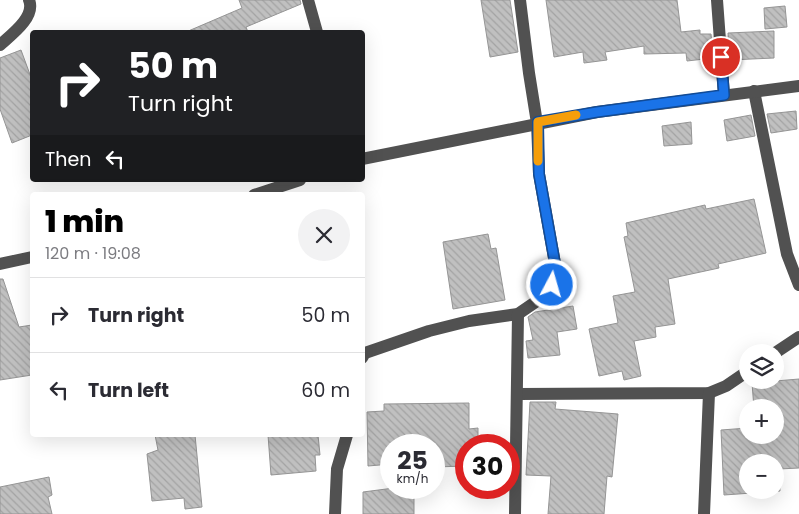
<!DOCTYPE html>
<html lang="en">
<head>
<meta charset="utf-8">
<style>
	:root { --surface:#fff; --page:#f2f2f3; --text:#2b2b33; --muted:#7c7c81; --line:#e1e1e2; --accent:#000 }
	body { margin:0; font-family:Poppins,sans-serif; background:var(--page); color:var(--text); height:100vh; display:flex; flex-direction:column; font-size:19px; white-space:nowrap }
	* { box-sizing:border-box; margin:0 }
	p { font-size:16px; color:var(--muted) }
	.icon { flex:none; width:28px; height:28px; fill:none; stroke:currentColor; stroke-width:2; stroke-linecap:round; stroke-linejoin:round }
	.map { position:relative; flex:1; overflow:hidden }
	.panel { position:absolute; left:30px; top:192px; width:335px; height:245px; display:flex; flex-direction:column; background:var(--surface); border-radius:5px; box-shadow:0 5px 20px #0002 }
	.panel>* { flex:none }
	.hud { position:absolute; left:30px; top:30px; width:335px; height:152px; border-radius:5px; box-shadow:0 5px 20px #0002; background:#202124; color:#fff; overflow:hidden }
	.fabs { position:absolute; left:739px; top:344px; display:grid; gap:10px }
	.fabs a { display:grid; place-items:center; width:45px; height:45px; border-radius:50%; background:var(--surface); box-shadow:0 5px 20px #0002; font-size:25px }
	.speed { position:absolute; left:380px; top:434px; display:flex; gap:10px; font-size:25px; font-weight:700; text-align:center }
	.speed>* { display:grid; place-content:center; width:65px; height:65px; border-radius:50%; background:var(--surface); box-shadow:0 5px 20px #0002; line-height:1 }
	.speed small { font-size:12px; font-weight:400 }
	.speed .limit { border:8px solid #d22; background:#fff; color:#111 }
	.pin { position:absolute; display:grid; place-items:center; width:42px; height:42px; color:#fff; margin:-21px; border:2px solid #fff; border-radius:50%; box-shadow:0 1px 5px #0007 }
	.me { position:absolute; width:55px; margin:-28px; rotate:6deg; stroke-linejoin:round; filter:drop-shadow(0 0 4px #0008) }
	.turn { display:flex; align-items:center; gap:18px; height:105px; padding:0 15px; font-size:22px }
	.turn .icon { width:65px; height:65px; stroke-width:2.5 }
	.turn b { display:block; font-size:35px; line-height:42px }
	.then { display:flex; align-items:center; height:48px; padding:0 15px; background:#0003; gap:10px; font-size:19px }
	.round { display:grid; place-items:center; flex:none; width:52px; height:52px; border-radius:26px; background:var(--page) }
	.summary { display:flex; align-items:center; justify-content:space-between; height:85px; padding:0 15px }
	h1 { font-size:30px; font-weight:800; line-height:38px; color:var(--accent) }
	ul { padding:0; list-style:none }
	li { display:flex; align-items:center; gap:15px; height:75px; padding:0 15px; border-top:1px solid var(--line) }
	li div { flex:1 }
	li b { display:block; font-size:19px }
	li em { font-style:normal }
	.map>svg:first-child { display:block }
	.building { fill:url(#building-back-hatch); stroke:#959595; fill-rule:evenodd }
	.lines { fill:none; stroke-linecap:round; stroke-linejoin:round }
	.minor { stroke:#515151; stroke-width:12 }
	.route-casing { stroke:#114b97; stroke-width:12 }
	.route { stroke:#1a73e8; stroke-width:9 }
	.slow { stroke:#f59e0b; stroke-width:9 }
</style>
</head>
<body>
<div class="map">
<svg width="799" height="514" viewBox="0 0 799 514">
	<defs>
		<pattern id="building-back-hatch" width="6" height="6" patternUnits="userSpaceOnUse" patternTransform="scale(1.25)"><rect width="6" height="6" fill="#c0c0c0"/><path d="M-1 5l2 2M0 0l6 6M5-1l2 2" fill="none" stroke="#a3a3a3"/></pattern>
	</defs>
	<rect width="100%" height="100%" fill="#fff"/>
	<!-- building -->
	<g class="building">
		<polygon points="239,0 300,0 301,4 246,27 248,32 186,32 242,8"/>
		<polygon points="481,0 510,0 518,52 490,57"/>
		<polygon points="546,0 677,0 681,32 700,30 700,34 711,34 713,58 687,61 686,53 644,54 644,46 605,52 607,60 584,63 583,52 554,57"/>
		<polygon points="785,6 787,27 765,29 764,8"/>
		<polygon points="774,31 774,58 730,60 728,33"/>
		<polygon points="21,50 32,80 32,135 12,143 0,109 0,58"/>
		<polygon points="796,111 797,129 771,133 767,114"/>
		<polygon points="751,115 755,136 727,141 724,120"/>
		<polygon points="691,122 692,144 664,146 662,126"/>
		<polygon points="754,199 766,253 718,264 719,268 668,279 675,324 655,327 656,337 634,341 641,376 624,380 622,371 599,376 589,329 618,323 613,296 635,292 624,237 628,236 626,223 705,205 706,209"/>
		<polygon points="488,234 491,249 496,248 505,300 453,309 443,242"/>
		<polygon points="0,279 3,279 19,327 32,325 32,375 0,380"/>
		<polygon points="573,306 577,329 557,332 560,355 528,358 526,341 533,340 528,317 535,312"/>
		<path d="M 799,379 L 799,468 L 779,469 L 780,491 L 724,495 L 721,430 L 748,428 L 748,435 L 775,435 L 775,408 L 754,408 L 752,383 ZM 748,462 L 775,462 L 775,490 L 748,490 Z"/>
		<polygon points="530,402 556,402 555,409 618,414 612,477 607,476 604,514 548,514 551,476 526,475"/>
		<polygon points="469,403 469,429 478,428 478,445 466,445 466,466 434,467 434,445 391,445 391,464 368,466 367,412 384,411 384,404"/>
		<polygon points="155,435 195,435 202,507 185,509 184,498 152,501 147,454 158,450"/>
		<polygon points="268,435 318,435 320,455 315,455 316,471 271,475"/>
		<polygon points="49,477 52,495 48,497 52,514 0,514 0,487"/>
		<polygon points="394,488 414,488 414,514 363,514 363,492"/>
	</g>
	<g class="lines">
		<!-- minor -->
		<g class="minor">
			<polyline points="308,0 317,32"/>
			<polyline points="717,0 724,95"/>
			<path d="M 0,45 C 11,35 36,17 29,0"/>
			<polyline points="754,91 787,254 799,285"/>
			<polyline points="362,159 597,112 799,86"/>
			<polyline points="254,195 300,180"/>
			<polyline points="0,264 32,257"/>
			<polyline points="775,353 799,337"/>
			<polyline points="362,358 365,353 429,331 469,321 518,314 537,301 552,285 556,269 539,174 537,123 529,73 520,0"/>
			<polyline points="518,394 709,393 726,386 748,371"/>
			<polyline points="335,514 337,469 347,435"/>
			<polyline points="515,514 518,314"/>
			<polyline points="704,514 709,393"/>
		</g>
	</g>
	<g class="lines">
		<defs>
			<polyline id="route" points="552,285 556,269 539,174 538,122 597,112 724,95 721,57"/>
		</defs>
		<!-- route casing -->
		<use href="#route" class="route-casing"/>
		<!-- route -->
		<use href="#route" class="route"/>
		<!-- slow -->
		<polyline class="slow" points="538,161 538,122 576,115"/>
	</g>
</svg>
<div class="fabs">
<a><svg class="icon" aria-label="layers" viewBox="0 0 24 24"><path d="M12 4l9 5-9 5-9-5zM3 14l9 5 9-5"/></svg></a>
<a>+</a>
<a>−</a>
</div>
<div class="speed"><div>25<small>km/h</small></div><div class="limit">30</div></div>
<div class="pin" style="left:721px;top:57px;background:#d93025"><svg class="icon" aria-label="arrive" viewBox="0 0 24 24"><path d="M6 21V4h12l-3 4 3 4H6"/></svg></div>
<svg class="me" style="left:552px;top:285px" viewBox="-20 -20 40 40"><circle r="17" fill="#1a73e8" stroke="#fff" stroke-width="3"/><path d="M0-11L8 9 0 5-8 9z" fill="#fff"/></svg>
<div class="hud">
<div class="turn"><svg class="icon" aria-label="right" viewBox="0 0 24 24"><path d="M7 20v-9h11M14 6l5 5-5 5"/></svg><div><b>50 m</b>Turn right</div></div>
<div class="then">Then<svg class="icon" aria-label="left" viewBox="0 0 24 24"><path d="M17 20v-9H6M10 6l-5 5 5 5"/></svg></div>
</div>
<section class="panel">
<div class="summary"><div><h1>1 min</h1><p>120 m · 19:08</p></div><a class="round"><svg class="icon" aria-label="close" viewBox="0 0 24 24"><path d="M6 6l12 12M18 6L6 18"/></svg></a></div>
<ul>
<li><svg class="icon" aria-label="right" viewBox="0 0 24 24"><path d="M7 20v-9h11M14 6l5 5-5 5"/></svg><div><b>Turn right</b></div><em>50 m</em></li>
<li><svg class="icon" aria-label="left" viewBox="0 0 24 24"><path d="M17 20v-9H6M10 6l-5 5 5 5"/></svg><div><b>Turn left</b></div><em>60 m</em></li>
</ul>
</section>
</div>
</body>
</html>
